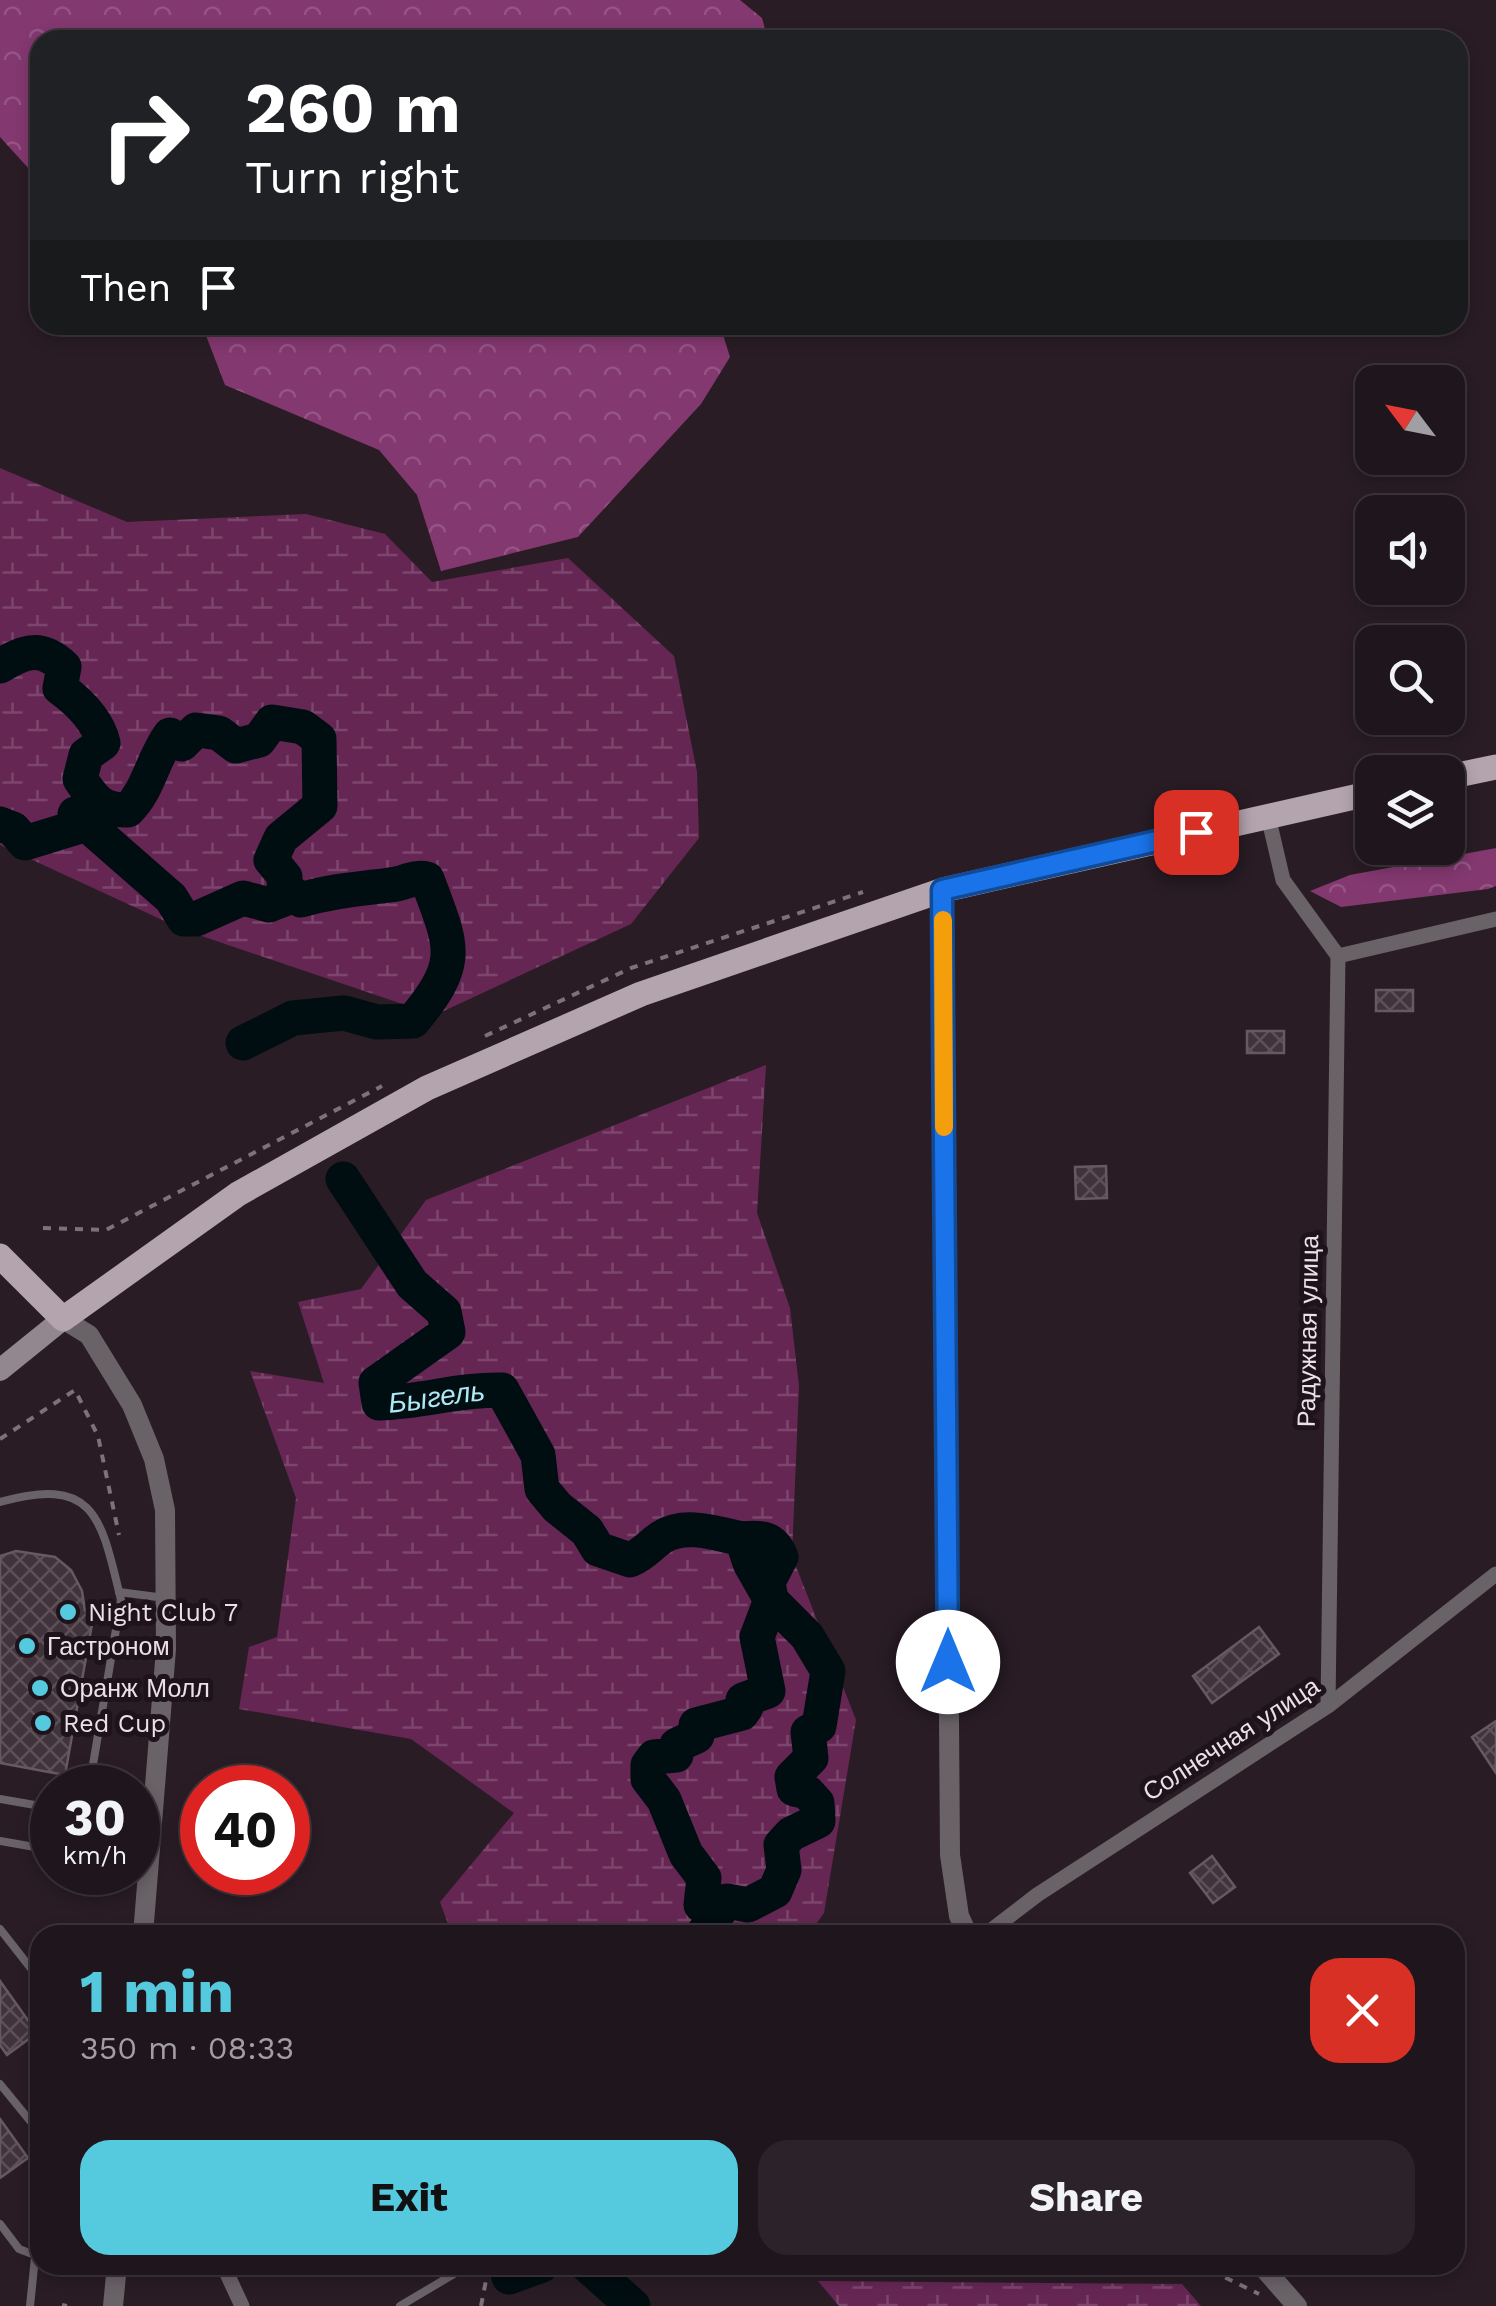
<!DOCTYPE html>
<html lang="en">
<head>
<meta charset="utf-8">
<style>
	:root { --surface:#1f151c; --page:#2c2229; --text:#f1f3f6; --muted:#a19fa3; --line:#3c343b; --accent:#55cadf }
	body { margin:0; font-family:"Work Sans",sans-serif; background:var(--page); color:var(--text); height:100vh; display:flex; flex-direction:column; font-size:38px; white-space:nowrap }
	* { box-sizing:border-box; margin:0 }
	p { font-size:32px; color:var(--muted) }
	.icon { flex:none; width:55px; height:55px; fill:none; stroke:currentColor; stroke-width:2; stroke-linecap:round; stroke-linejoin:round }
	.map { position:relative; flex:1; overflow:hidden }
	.panel { position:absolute; left:30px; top:1925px; width:1435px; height:350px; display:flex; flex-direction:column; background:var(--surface); border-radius:30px; box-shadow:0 5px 15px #0003,0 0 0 2px var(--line) }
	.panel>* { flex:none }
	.banner { position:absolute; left:30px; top:30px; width:1438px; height:305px; border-radius:30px; box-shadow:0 5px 15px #0003,0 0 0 2px var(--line); background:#202124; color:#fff; overflow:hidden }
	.needle { width:65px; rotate:302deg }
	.tools { position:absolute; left:1355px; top:365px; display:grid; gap:20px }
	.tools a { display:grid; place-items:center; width:110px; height:110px; border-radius:20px; background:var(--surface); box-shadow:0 5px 15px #0003,0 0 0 2px var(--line); font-size:50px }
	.speed { position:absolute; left:30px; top:1765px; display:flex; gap:20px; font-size:50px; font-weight:700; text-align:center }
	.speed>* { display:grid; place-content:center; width:130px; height:130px; border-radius:50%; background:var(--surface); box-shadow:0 5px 15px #0003,0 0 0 2px var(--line); line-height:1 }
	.speed small { font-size:25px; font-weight:400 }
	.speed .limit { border:15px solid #d22; background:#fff; color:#111 }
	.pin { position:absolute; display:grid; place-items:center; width:85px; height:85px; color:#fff; margin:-42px; border-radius:20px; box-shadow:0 5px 15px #0006 }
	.me { position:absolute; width:110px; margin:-55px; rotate:0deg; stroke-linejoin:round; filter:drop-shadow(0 0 8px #0008) }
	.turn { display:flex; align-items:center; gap:35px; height:210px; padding:0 50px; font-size:45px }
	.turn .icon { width:130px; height:130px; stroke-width:2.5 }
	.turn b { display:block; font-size:70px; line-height:85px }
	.then { display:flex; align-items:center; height:95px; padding:0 50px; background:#0003; gap:20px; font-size:38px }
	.round { display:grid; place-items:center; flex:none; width:105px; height:105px; border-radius:30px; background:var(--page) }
	.overview { display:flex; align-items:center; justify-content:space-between; height:170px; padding:0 50px }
	h1 { font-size:60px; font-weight:700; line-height:75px; color:var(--accent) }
	.action { display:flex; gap:20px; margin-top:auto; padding:20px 50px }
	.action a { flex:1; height:115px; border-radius:30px; background:var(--accent); color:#111; font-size:40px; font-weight:700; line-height:115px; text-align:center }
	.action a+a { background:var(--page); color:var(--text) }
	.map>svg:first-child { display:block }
	.forest { fill:url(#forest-crowns) }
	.wetland { fill:url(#wetland-marsh) }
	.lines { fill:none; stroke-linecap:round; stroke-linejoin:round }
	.river { stroke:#000d11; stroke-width:35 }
	.building { fill:url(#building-cross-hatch); stroke:#675862; stroke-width:2.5 }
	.path { stroke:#7e727a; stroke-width:4; stroke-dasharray:8 8; stroke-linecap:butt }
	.service { stroke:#696267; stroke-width:8 }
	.minor { stroke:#696267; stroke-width:15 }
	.tertiary { stroke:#696267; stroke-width:20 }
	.secondary { stroke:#93878f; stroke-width:22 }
	.primary { stroke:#b3a4ae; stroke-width:25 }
	.route-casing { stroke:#114b97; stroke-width:25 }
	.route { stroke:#1a73e8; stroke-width:18 }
	.slow { stroke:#f59e0b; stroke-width:18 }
	.poi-dot { fill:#55cadf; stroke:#1f131b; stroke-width:4 }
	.labels { text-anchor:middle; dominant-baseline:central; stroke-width:10; stroke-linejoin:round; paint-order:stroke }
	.street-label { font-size:25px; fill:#eae0e6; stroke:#1f131b }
	.poi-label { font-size:25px; fill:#eae0e6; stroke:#1f131b; text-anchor:start }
	.water-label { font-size:28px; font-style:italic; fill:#ade8f5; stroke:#1f131b }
</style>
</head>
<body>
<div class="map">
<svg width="1496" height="2306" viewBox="0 0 1496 2306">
	<defs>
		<pattern id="forest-crowns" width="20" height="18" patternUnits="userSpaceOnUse" patternTransform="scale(2.5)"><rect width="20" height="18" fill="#83386f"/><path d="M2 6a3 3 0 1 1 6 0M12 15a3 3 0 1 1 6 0" fill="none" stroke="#955484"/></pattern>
		<pattern id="wetland-marsh" width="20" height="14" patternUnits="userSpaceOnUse" patternTransform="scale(2.5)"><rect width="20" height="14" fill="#652654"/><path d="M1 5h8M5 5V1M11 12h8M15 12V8" fill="none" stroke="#7b456d"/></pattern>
		<pattern id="building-cross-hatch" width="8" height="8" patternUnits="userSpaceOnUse" patternTransform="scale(2.5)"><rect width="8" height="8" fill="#41333c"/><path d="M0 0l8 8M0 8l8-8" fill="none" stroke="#5d5058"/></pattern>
	</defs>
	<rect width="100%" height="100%" fill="#291c25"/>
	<!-- forest -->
	<g class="forest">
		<polygon points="0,0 740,0 762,18 768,40 40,40 40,181 0,137"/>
		<polygon points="202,325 720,325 730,357 701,404 578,537 441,571 417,495 379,450 225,385"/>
		<polygon points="1496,848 1496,886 1488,889 1341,907 1310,891 1350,875"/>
	</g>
	<!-- wetland -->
	<g class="wetland">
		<polygon points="0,468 127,522 306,514 385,534 432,582 568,558 674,656 697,772 699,838 631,924 435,1015 184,930 0,845"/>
		<polygon points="766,1065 757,1213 790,1308 799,1386 792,1556 856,1720 824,1913 808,1935 452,1935 440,1902 514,1813 411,1739 239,1709 249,1647 277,1637 296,1498 250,1371 324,1383 298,1302 361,1289 426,1200"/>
		<polygon points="818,2281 1182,2284 1201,2306 839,2306"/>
	</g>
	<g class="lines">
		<!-- river -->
		<g class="river">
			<path d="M 0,666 C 25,651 41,645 64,667 L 60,688 C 79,702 98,720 103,743 L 86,755 L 80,779 C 94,800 102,811 128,810 C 149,789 152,760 170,735 L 182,744 L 196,730 L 219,733 L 236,746 L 259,740 L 272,722 L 303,727 L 319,739 L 320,806 L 281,838 L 271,860 L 285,877 L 284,887 L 301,900 C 331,891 358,889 389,885 C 404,884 413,876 427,879 C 452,947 463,961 413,1021 L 377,1022 L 344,1013 L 293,1018 L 243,1043"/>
			<polyline points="75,814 171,898 184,919 196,919 243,898 269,905 292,896"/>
			<polyline points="0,824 13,829 25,843 87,824"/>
			<path id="s1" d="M 343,1179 L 412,1284 L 444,1312 L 448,1332 L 376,1383 L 379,1403 C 422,1402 459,1389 502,1390 L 538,1455 L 542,1489 L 557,1507 L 587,1531 L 598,1549 L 630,1560 C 644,1554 650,1545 662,1537 C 686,1522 718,1534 742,1539 L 750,1563 L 771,1600 L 807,1636 L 828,1671 L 819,1726 L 808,1732 L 811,1758 L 792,1777 L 794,1789 L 807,1792 L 817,1803 L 818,1821 L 791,1834 L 781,1845 L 784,1870 L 775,1891 L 748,1905 L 727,1901 L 702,1935"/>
			<path d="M 715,1913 L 701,1905 L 704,1878 L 686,1854 L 664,1800 L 648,1779 L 648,1765 L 654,1757 L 676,1755 L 677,1745 L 697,1736 L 696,1725 L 742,1713 L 746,1707 L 743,1700 L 768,1691 L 757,1637 L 771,1600 L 768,1582 L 781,1557 C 773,1537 761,1537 742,1539"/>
			<polyline points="506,2265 509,2277 542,2265"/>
			<polyline points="587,2265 633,2306"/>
		</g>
	</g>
	<!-- building -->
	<g class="building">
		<rect x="1376" y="990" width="37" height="21"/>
		<rect x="1247" y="1031" width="37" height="22"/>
		<polygon points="1106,1166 1107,1198 1076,1199 1075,1167"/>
		<polygon points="16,1551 55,1557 71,1570 82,1591 85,1611 94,1613 65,1775 0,1763 0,1556"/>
		<polygon points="1259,1627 1279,1654 1212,1703 1193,1676"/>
		<polygon points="1496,1721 1496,1773 1472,1737"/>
		<polygon points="1212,1856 1235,1887 1213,1903 1190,1873"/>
		<polygon points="0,1981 37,2033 7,2055 0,2045"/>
		<polygon points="0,2119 28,2158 0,2178"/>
	</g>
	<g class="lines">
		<!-- path -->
		<g class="path">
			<polyline points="1374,770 1438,756"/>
			<polyline points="485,1036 631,968 863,892"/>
			<polyline points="43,1228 106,1230 382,1086"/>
			<polyline points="0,1439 75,1390 98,1436 119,1535"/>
			<polyline points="1179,2265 1220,2275 1259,2294"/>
			<polyline points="62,2305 67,2306"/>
			<polyline points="481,2306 489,2265"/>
		</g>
		<!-- service -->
		<g class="service">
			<path d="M 0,1502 C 96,1475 101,1518 121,1600 L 89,1788"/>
			<polyline points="119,1592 165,1598"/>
			<polyline points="0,1799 52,1808"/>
			<polyline points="0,1841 52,1850"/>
			<polyline points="0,1929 40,1980"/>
			<polyline points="0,2084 40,2133"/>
			<polyline points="0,2224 19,2249 35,2255"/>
			<polyline points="30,2306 40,2209"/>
			<polyline points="400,2306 469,2265"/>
		</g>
		<!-- minor -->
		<g class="minor">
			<polyline points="1268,816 1283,880 1338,956"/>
			<polyline points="1338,956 1496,919"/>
			<polyline points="1328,1706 1338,956"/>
			<polyline points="985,1935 1037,1895 1328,1706 1496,1574"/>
			<polyline points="223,2265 242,2306"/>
		</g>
		<!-- tertiary -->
		<g class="tertiary">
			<polyline points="943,890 950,1855 959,1916 968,1935"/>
			<polyline points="63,1319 89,1335 132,1405 154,1459 165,1510 166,1649 143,1935"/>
			<polyline points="1261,2265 1297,2306"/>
			<polyline points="113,2306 117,2265"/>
		</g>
		<!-- secondary -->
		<polyline class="secondary" points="0,1370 63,1319"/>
		<!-- primary -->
		<g class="primary">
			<polyline points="1448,777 1496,767"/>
			<polyline points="0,1256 63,1319 238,1194 427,1088 641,994 943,890 1372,793"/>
		</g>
	</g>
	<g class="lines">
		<defs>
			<polyline id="route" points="948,1662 942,890 1196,832"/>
		</defs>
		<!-- route casing -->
		<use href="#route" class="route-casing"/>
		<!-- route -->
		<use href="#route" class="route"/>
		<!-- slow -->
		<polyline class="slow" points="943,920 944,1127"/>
	</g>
	<!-- markers -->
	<g class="poi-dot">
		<circle cx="68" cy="1612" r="10"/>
		<circle cx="27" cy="1646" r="10"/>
		<circle cx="40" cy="1688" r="10"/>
		<circle cx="43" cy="1723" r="10"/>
	</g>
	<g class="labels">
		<!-- street labels -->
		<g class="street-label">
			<text transform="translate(1308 1331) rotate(-89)">Радужная улица</text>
			<text transform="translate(1231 1739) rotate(-33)">Солнечная улица</text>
		</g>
		<!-- poi labels -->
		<g class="poi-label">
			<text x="88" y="1612">Night Club 7</text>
			<text x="47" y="1646">Гастроном</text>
			<text x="60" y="1688">Оранж Молл</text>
			<text x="63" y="1723">Red Cup</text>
		</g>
		<!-- water labels -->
		<g class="water-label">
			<text stroke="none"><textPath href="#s1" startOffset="355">Быгель</textPath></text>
		</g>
	</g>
</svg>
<div class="tools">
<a><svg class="needle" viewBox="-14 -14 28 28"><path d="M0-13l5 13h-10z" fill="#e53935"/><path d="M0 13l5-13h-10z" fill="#a19fa3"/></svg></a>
<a><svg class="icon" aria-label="sound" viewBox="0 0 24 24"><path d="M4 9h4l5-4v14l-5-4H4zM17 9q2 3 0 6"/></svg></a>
<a><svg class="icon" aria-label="search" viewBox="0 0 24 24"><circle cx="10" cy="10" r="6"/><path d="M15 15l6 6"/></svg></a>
<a><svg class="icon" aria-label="layers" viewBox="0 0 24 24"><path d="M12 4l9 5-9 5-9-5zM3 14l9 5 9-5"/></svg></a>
</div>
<div class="speed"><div>30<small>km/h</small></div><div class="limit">40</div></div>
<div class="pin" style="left:1196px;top:832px;background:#d93025"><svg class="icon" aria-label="arrive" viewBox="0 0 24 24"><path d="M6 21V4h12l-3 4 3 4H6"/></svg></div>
<svg class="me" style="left:948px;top:1662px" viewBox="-20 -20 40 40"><circle r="19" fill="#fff"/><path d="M0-13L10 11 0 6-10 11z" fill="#1a73e8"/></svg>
<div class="banner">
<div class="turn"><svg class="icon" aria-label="right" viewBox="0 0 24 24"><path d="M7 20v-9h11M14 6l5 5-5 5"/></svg><div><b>260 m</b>Turn right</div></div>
<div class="then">Then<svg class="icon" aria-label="arrive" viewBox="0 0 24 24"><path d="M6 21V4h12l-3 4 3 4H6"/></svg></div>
</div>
<section class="panel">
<div class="overview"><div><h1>1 min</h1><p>350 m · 08:33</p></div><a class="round" style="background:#d93025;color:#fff"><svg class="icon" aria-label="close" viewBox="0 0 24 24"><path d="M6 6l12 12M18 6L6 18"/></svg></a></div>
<div class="action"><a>Exit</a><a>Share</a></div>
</section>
</div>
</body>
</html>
